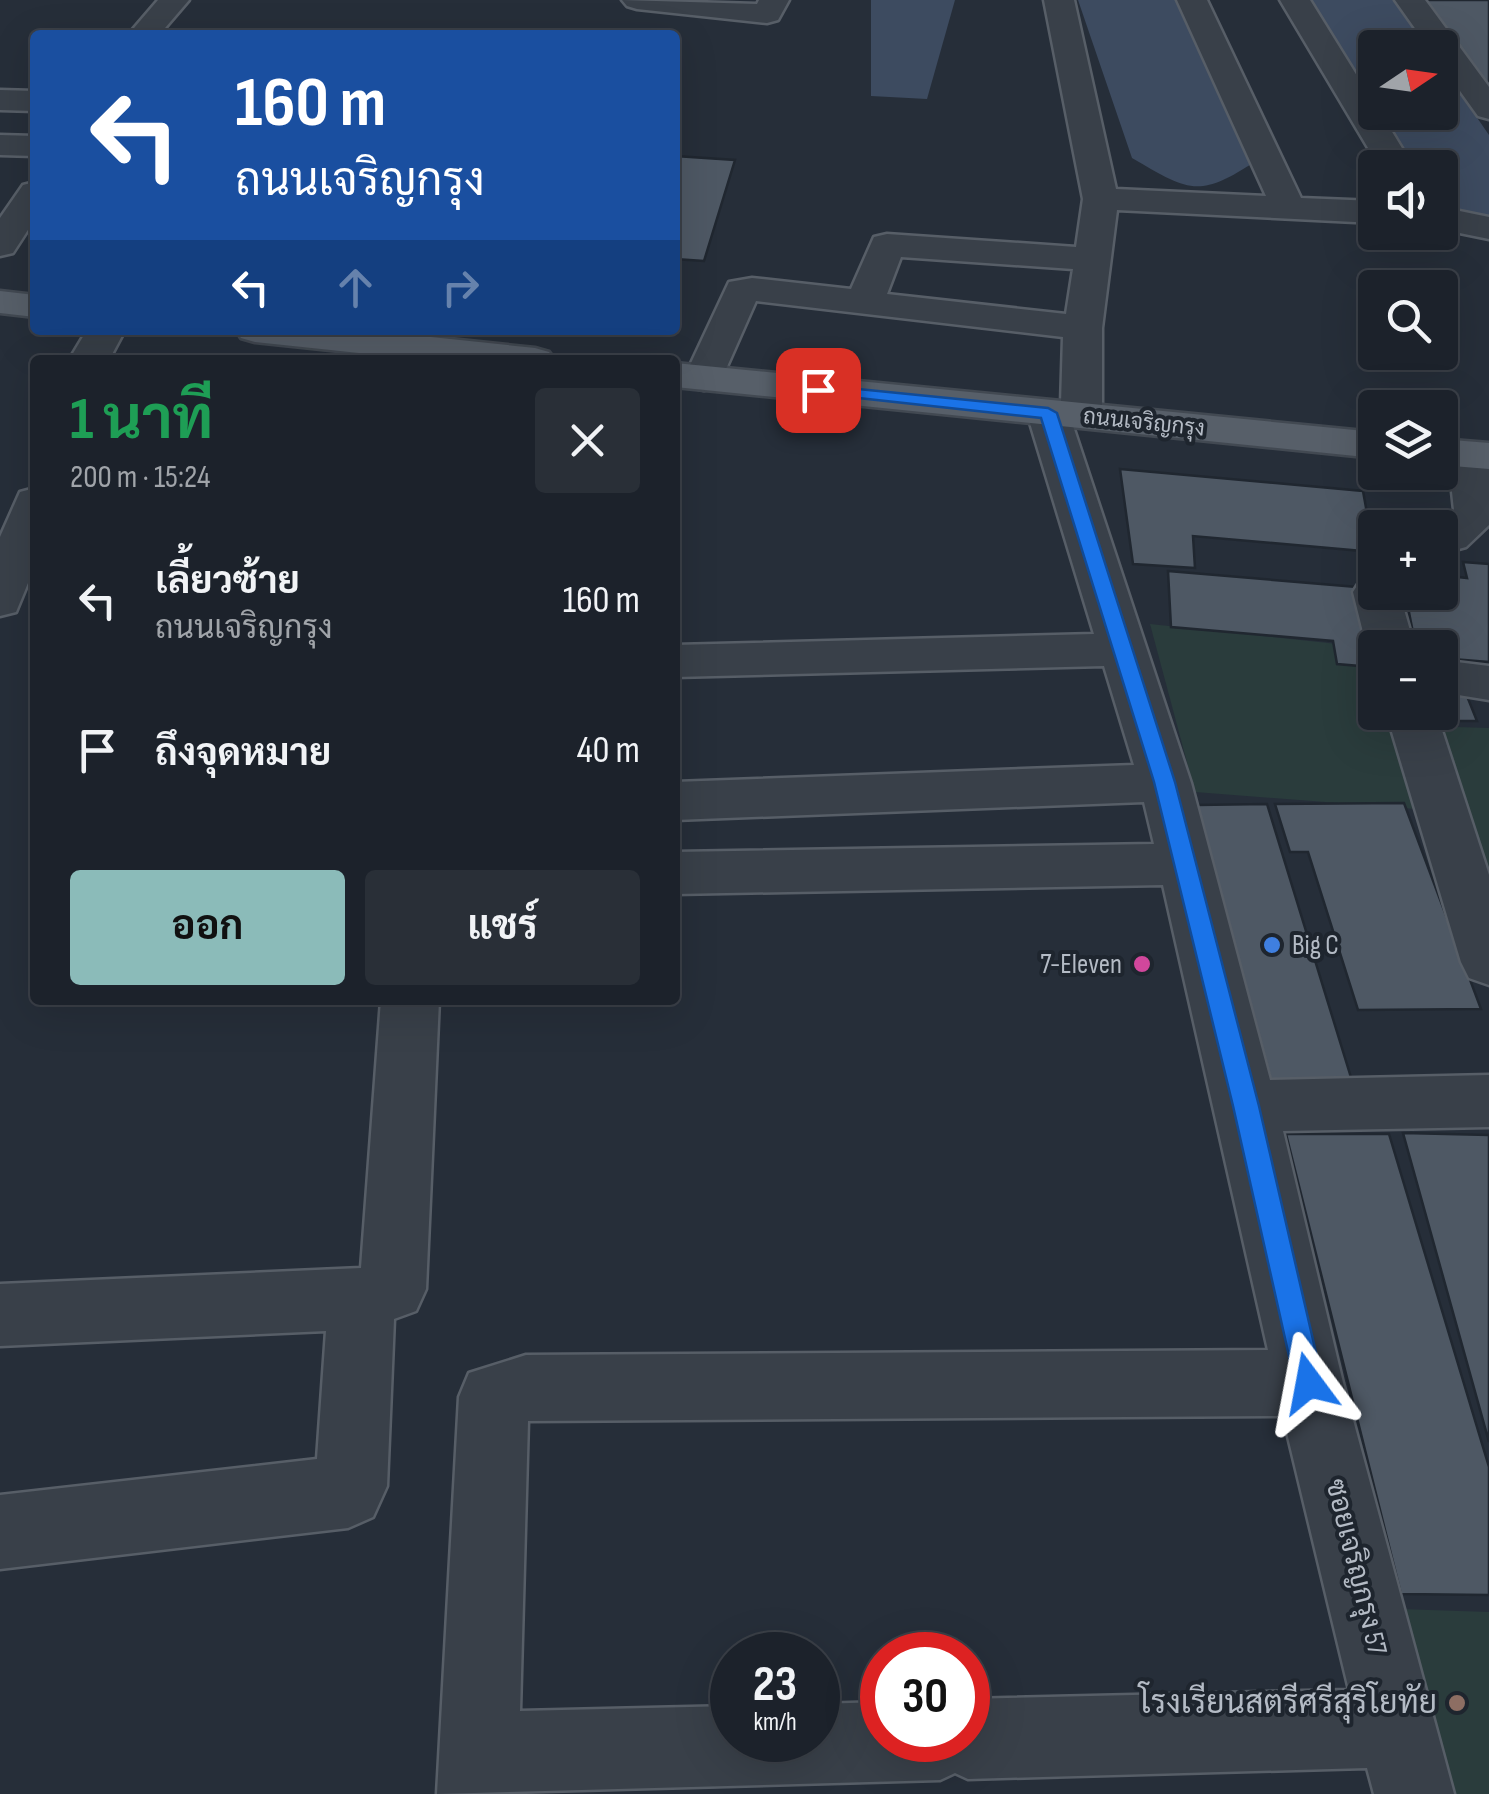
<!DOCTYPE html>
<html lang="th">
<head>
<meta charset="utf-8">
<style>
	:root { --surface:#1c222b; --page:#292f37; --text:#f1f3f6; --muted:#a0a4a9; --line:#3a3f47; --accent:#8bbbb9 }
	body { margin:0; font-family:"Sofia Sans Condensed",Sarabun,sans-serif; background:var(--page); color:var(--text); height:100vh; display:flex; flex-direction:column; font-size:38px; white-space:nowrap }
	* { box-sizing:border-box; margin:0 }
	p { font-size:32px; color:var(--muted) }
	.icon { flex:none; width:55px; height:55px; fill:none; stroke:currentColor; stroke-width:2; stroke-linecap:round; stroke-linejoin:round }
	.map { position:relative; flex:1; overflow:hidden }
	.sheet { position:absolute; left:30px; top:355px; width:650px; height:650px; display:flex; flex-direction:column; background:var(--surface); border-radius:10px; box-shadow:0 10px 40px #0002,0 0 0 2px var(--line) }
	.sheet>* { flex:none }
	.top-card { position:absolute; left:30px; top:30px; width:650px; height:305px; border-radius:10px; box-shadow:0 10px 40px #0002,0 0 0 2px var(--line); background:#1a4fa0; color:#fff; overflow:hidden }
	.needle { width:65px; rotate:77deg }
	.fabs { position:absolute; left:1358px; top:30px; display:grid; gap:20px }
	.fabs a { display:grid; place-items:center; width:100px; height:100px; border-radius:10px; background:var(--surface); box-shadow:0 10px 40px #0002,0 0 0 2px var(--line); font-size:50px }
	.speed { position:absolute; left:710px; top:1632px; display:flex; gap:20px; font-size:50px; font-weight:700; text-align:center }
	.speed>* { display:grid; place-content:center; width:130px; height:130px; border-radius:50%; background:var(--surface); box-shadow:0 10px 40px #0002,0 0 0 2px var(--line); line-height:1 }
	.speed small { font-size:25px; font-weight:400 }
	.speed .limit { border:15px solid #d22; background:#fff; color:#111 }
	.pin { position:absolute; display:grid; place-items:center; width:85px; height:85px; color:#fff; margin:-42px; border-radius:20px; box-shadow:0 5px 15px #0006 }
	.me { position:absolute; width:110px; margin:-55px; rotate:347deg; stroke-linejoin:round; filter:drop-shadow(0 0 8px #0008) }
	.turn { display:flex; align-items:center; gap:35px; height:210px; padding:0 40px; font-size:45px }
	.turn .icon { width:130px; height:130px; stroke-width:2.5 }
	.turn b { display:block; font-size:70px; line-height:85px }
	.lanes { display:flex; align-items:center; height:95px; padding:0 40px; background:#0003; justify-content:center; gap:50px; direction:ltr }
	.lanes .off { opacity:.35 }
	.round { display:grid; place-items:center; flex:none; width:105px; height:105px; border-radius:10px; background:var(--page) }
	.summary { display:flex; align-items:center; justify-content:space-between; height:170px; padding:0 40px }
	h1 { font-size:60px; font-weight:700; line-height:75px; color:#1e9e55 }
	.primary-button { display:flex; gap:20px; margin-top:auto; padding:20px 40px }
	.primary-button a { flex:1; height:115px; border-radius:10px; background:var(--accent); color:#111; font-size:40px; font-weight:700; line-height:115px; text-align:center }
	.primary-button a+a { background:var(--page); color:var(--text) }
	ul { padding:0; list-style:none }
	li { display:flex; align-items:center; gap:30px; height:150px; padding:0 40px }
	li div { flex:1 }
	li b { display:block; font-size:38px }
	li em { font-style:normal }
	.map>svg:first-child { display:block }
	.green { fill:#2a3c3c }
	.water { fill:#3d4b60 }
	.building { fill:#4e5864; stroke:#202730; stroke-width:2.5 }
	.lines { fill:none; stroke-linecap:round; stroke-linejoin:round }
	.minor-casing { stroke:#575e67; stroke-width:5 }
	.major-casing { stroke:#424952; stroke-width:5 }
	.minor { fill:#394049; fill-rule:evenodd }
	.major { fill:#575f69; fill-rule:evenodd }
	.route { fill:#1a73e8; stroke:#114b97; stroke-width:2.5 }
	.shop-dot { fill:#3f7fe0; stroke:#1e252e; stroke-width:4 }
	.hotel-dot { fill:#d1479c; stroke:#1e252e; stroke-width:4 }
	.education-dot { fill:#8d6e63; stroke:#1e252e; stroke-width:4 }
	.labels { text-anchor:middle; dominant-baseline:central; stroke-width:8; stroke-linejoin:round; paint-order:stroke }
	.far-street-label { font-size:22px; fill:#b4bbc5; stroke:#1e252e }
	.poi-label { font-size:28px; fill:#b4bbc5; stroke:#1e252e; text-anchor:start }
	.street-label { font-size:28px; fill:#b4bbc5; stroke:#1e252e }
	.near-poi-label { font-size:32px; fill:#b4bbc5; stroke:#1e252e; text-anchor:end }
</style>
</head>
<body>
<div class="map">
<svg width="1489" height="1794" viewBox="0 0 1489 1794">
	<rect width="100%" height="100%" fill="#262e39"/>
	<!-- green -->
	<g class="green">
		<polygon points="1150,624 1375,648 1375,712 1398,713 1429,810 1195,792"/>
		<polygon points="1424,726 1489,728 1489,913"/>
		<polygon points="1399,1609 1489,1612 1489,1794 1449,1794"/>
	</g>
	<!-- water -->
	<g class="water">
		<polygon points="871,0 955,0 927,99 871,96"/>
		<path d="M 1078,0 L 1181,0 L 1256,161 C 1198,199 1189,191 1132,158 Z"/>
		<polygon points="1303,0 1395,0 1428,47 1375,48 1375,112 1440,112 1440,64 1489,135 1489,222 1440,211 1440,168 1404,167"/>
	</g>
	<!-- building -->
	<g class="building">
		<polygon points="1423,0 1489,0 1489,97"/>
		<polygon points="675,156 735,160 704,261 675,259"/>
		<polygon points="1120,469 1363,491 1374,552 1193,536 1195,568 1133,564"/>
		<polygon points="1463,562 1489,564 1489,662 1440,658 1440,648 1416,648 1405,592 1440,592 1440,575 1467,578"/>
		<polygon points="1168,571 1357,587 1372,667 1337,664 1333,641 1171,627"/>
		<polygon points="1440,686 1463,686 1477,721 1428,721 1425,712 1440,712"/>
		<polygon points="1404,803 1481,1009 1358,1010 1308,852 1290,852 1275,804"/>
		<polygon points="1267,804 1353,1084 1272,1085 1197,805"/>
		<polygon points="1403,1133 1489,1135 1489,1442"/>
		<polygon points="1286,1134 1389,1134 1489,1467 1489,1595 1401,1594"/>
	</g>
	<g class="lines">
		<defs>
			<g id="minor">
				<polygon points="158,0 189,0 159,35 128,35"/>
				<polygon points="622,0 757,4 759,0 789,0 778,20 767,23 637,9 627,6"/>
				<path d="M 1044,0 L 1074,0 L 1116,189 L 1266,196 L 1177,0 L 1207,0 L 1301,198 L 1375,201 L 1375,223 L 1117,210 L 1102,328 L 1102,416 L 1096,425 L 1073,426 L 1191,783 L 1270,1080 L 1489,1075 L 1489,1127 L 1283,1131 L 1343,1383 L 1454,1794 L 1374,1794 L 1367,1768 L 968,1779 L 955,1773 L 940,1780 L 437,1794 L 459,1397 L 469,1373 L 526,1355 L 1268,1350 L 1163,885 L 675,894 L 675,852 L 1154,844 L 1144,802 L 675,820 L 675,782 L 1134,765 L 1104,666 L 675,677 L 675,645 L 1094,634 L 1027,413 L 1033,404 L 1048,401 L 1061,404 L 1063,337 L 756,301 L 718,387 L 704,390 L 690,387 L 684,378 L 729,282 L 752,278 L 851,289 L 874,237 L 887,234 L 1076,247 L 1083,199 ZM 901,257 L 1073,269 L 1066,314 L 887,294 ZM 1283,1416 L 1349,1690 L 968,1699 L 968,1740 L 882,1740 L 882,1702 L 818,1704 L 818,1740 L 732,1740 L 732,1706 L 520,1711 L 528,1421 Z"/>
				<polygon points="1280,0 1310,0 1375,105 1375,112 1380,112 1414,168 1380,168"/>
				<polygon points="1395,0 1425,0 1489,87 1489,119 1478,116 1440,63 1440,48 1429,48"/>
				<polygon points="0,90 35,91 35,111 0,110"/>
				<polygon points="0,135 35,136 35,156 0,155"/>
				<polygon points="35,182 35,219 13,253 0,256 0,218 23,185"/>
				<polygon points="1440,207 1489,217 1489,239 1440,229"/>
				<polygon points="87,330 125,330 109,360 69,360"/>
				<polygon points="1469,442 1484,446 1489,453 1489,525 1466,547 1440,554 1440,528 1433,528 1454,510 1448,455 1454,446"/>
				<polygon points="35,488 35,566 16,612 0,616 0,537 20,492"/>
				<polygon points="1375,577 1375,592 1399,592 1415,648 1375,648 1375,660 1367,648 1353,592 1360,581"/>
				<polygon points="1440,660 1489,666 1489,700 1440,692"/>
				<polygon points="1386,712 1436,712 1489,875 1489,985 1469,978 1461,962"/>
				<polygon points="381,1000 439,1000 426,1289 416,1311 394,1319 387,1486 373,1517 348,1528 0,1569 0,1495 317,1459 326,1331 0,1346 0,1284 361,1268"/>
			</g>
			<g id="major">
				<polygon points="0,291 35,295 35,317 0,313"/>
				<polygon points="236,330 364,330 535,348 549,352 555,360 425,360 255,342 241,338"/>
				<polygon points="675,363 1375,432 1375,458 675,387"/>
				<polygon points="1440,439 1489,443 1489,469 1440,465"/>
			</g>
		</defs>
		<!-- minor casing -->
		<use href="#minor" class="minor-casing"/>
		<!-- major casing -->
		<use href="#major" class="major-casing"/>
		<!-- minor -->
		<use href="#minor" class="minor"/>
		<!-- major -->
		<use href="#major" class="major"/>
	</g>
	<!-- route -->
	<polygon class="route" points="818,385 1048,408 1057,413 1175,782 1259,1106 1323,1383 1319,1393 1309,1397 1299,1393 1295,1383 1233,1106 1154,782 1041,418 813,393 810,390"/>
	<!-- markers -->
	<circle class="shop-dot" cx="1272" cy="945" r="10"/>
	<circle class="hotel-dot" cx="1142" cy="964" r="10"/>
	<circle class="education-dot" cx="1457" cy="1703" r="10"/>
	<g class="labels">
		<!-- far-street labels -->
		<g class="far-street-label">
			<text transform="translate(1144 423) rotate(6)">ถนนเจริญกรุง</text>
		</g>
		<!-- poi labels -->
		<g class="poi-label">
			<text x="1292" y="945">Big C</text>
			<text x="1122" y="964" text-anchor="end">7-Eleven</text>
		</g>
		<!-- street labels -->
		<g class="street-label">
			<text transform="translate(1356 1567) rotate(76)">ซอยเจริญกรุง 57</text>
		</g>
		<!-- near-poi labels -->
		<g class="near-poi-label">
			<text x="1437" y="1703">โรงเรียนสตรีศรีสุริโยทัย</text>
		</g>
	</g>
</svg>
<div class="fabs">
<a><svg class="needle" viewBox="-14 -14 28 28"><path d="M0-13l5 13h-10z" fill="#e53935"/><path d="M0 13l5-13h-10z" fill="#a0a4a9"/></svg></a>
<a><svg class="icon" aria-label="sound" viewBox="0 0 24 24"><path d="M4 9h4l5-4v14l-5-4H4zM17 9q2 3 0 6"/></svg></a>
<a><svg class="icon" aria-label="search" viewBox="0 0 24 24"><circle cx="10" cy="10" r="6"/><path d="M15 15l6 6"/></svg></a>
<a><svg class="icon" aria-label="layers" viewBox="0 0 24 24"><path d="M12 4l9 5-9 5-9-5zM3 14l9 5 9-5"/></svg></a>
<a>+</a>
<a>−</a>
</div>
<div class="speed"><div>23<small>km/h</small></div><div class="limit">30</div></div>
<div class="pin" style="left:818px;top:390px;background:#d93025"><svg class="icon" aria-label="arrive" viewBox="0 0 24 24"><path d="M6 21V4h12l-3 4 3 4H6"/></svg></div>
<svg class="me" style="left:1309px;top:1383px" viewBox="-20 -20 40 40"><path d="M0-17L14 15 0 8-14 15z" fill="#1a73e8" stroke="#fff" stroke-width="4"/></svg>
<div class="top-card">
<div class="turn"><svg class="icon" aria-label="left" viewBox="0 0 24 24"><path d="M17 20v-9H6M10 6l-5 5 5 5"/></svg><div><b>160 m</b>ถนนเจริญกรุง</div></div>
<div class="lanes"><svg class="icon" aria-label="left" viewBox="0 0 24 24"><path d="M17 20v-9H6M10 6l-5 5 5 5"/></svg><svg class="icon off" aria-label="ahead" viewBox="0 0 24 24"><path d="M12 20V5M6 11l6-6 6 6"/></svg><svg class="icon off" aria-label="right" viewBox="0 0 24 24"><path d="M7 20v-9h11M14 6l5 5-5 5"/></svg></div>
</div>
<section class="sheet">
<div class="summary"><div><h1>1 นาที</h1><p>200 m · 15:24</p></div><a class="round"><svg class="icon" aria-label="close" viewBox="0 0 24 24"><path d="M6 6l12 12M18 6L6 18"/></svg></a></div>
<ul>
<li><svg class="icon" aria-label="left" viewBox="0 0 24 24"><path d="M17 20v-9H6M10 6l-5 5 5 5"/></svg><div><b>เลี้ยวซ้าย</b><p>ถนนเจริญกรุง</p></div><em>160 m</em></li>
<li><svg class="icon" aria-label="arrive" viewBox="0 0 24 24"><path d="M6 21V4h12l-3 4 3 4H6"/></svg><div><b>ถึงจุดหมาย</b></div><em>40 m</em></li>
</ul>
<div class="primary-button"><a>ออก</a><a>แชร์</a></div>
</section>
</div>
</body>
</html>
